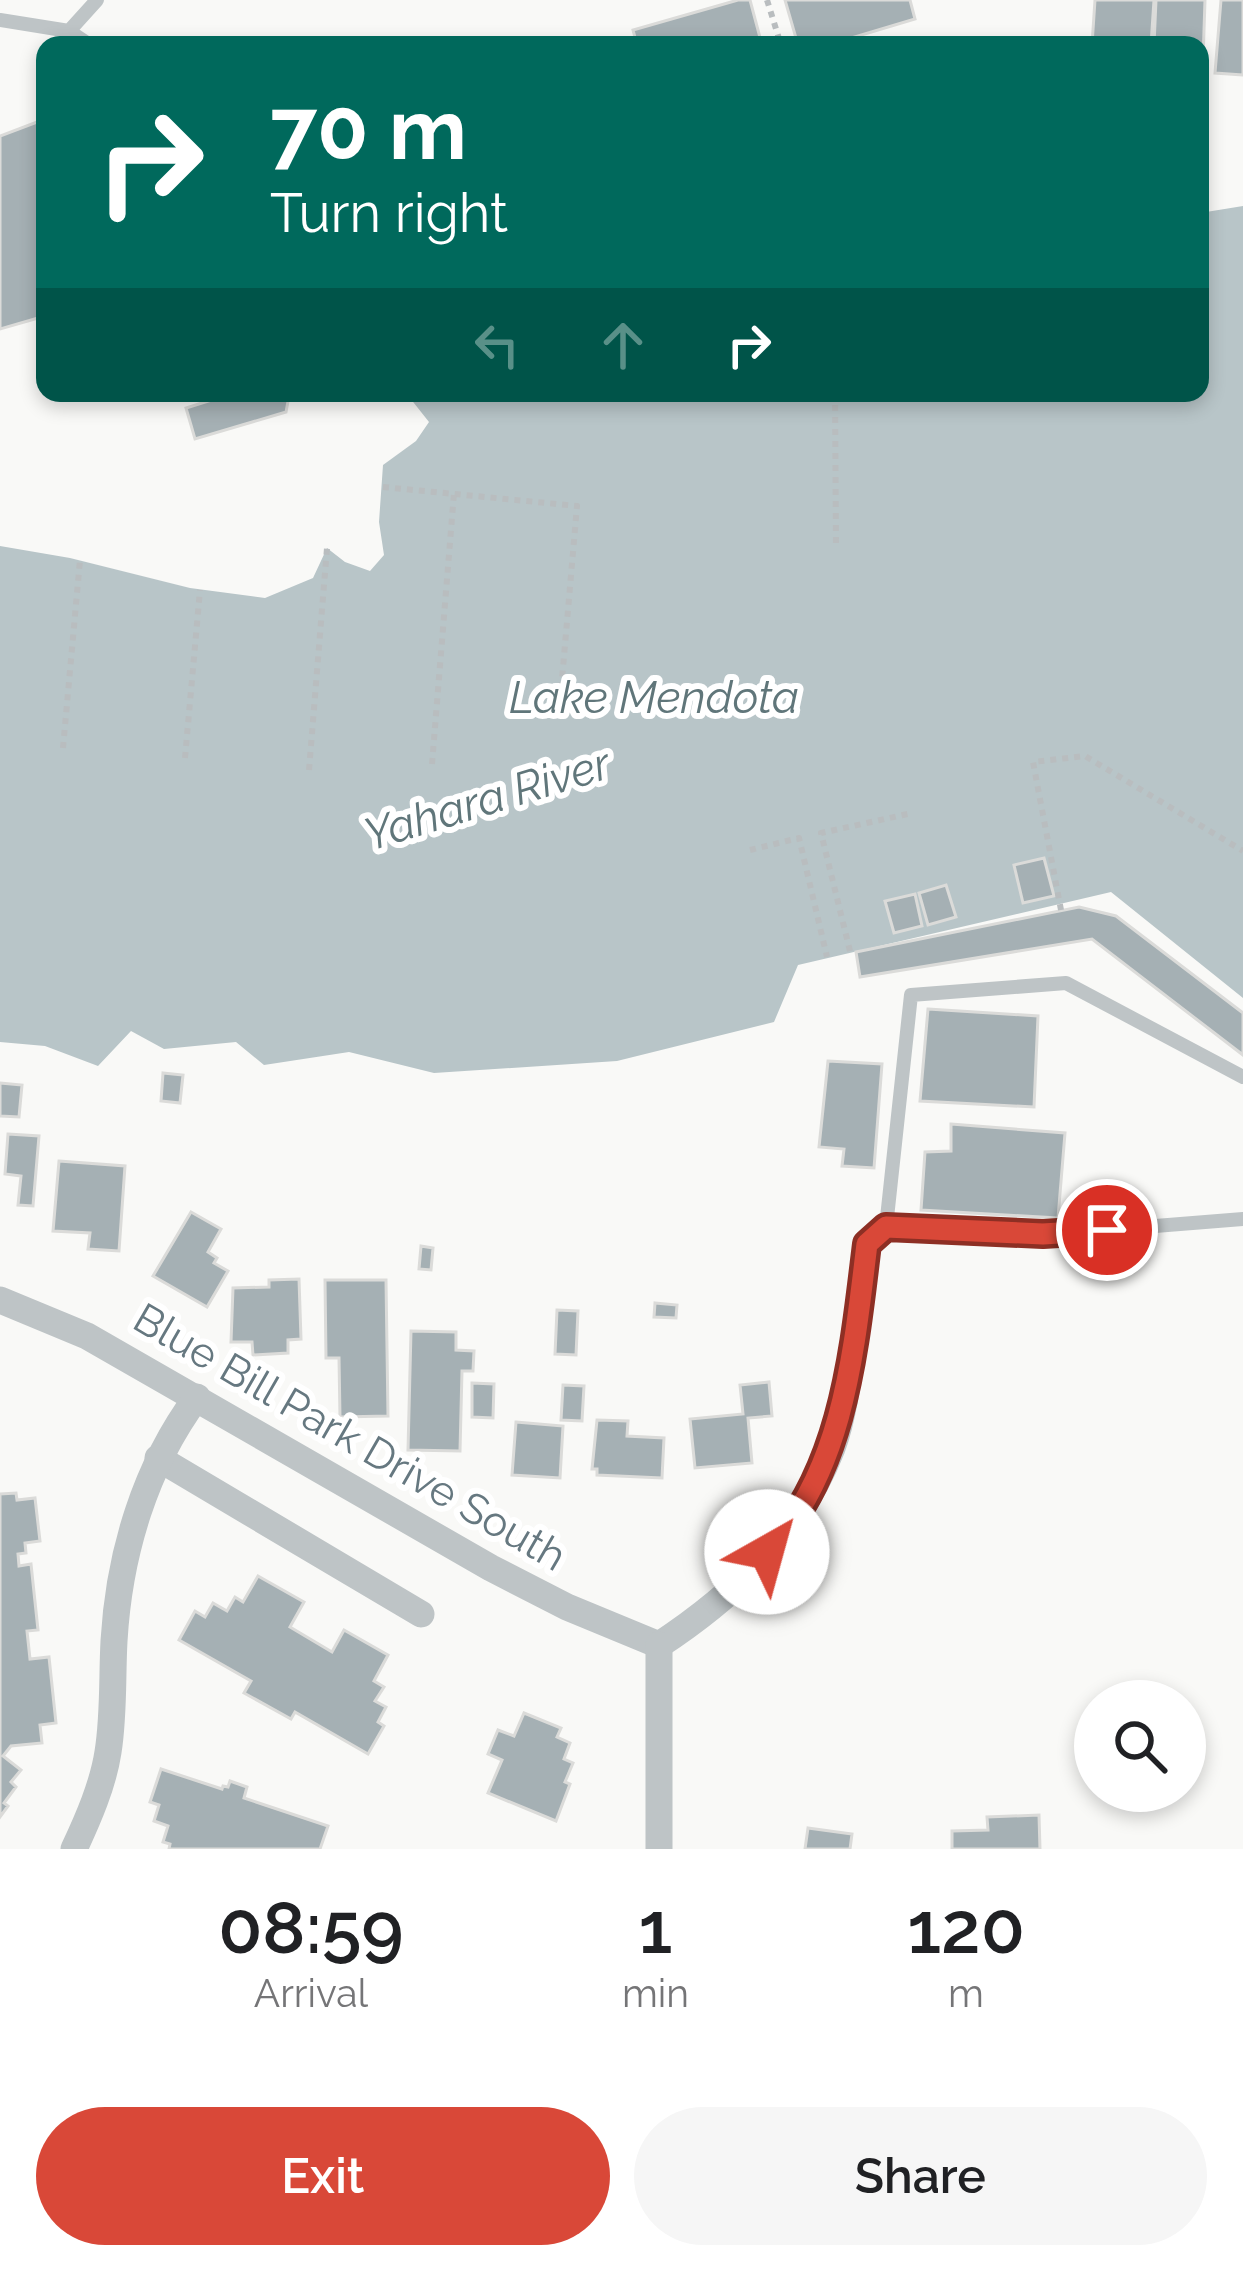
<!DOCTYPE html>
<html lang="en">
<head>
<meta charset="utf-8">
<style>
	:root { --surface:#fff; --page:#f6f6f6; --text:#202124; --muted:#757577; --accent:#d94838 }
	body { margin:0; font-family:Raleway,sans-serif; background:var(--page); color:var(--text); height:100vh; display:flex; flex-direction:column; font-size:45px; white-space:nowrap }
	* { box-sizing:border-box; margin:0 }
	p { font-size:39px; color:var(--muted) }
	.icon { flex:none; width:66px; height:66px; fill:none; stroke:currentColor; stroke-width:2; stroke-linecap:round; stroke-linejoin:round }
	.map { position:relative; height:1849px; overflow:hidden }
	.sheet { display:flex; flex-direction:column; background:var(--surface); flex:1 }
	.sheet>* { flex:none }
	.banner { position:absolute; left:36px; top:36px; width:1173px; height:366px; border-radius:24px; box-shadow:0 6px 18px #0003; background:#00695c; color:#fff; overflow:hidden }
	.fabs { position:absolute; left:1074px; top:1680px; display:grid; gap:24px }
	.fabs a { display:grid; place-items:center; width:132px; height:132px; border-radius:50%; background:var(--surface); box-shadow:0 6px 18px #0003; font-size:60px }
	.pin { position:absolute; display:grid; place-items:center; width:102px; height:102px; color:#fff; margin:-51px; border:6px solid #fff; border-radius:50%; box-shadow:0 3px 12px #0007 }
	.me { position:absolute; width:132px; margin:-66px; rotate:38deg; stroke-linejoin:round; filter:drop-shadow(0 0 9px #0008) }
	.turn { display:flex; align-items:center; gap:42px; height:252px; padding:0 36px; font-size:54px }
	.turn .icon { width:156px; height:156px; stroke-width:2.5 }
	.turn b { display:block; font-size:84px; line-height:102px }
	.lanes { display:flex; align-items:center; height:114px; padding:0 36px; background:#0003; justify-content:center; gap:60px; direction:ltr }
	.lanes .off { opacity:.35 }
	.eta { display:flex; justify-content:space-evenly; align-items:center; height:204px; text-align:center }
	.eta b { font-size:72px; font-weight:600; line-height:84px }
	.action { display:flex; gap:24px; margin-top:auto; padding:24px 36px }
	.action a { flex:1; height:138px; border-radius:72px; background:var(--accent); color:#fff; font-size:48px; font-weight:600; line-height:138px; text-align:center }
	.action a+a { background:var(--page); color:var(--text) }
	.map>svg:first-child { display:block }
	.water { fill:#b8c5c8 }
	.building { fill:#a5b0b4; stroke:#dbdbd9; stroke-width:3 }
	.lines { fill:none; stroke-linecap:round; stroke-linejoin:round }
	.path { stroke:#b9bdbf; stroke-width:6; stroke-dasharray:6 6; stroke-linecap:butt }
	.service { stroke:#bec4c6; stroke-width:14 }
	.minor { stroke:#bec4c6; stroke-width:27 }
	.route-casing { stroke:#8d2f24; stroke-width:30 }
	.route { stroke:#d94838; stroke-width:21 }
	.labels { text-anchor:middle; dominant-baseline:central; stroke-width:12; stroke-linejoin:round; paint-order:stroke }
	.street-label { font-size:42px; fill:#667880; stroke:#fff }
	.water-label { font-size:45px; font-style:italic; fill:#60767a; stroke:#fff }
</style>
</head>
<body>
<div class="map">
<svg width="1243" height="1849" viewBox="0 0 1243 1849">
	<rect width="100%" height="100%" fill="#f9f9f7"/>
	<!-- water -->
	<polygon class="water" points="1243,206 1243,998 1111,892 798,965 774,1022 617,1061 434,1073 349,1052 264,1065 236,1042 164,1049 131,1031 98,1066 45,1046 0,1042 0,546 70,558 190,588 265,598 313,578 327,548 345,562 370,571 384,555 379,522 383,465 416,441 429,422 406,393 445,398 449,393 1200,393 1200,213"/>
	<!-- building -->
	<g class="building">
		<polygon points="738,0 750,0 762,45 637,45 633,30"/>
		<polygon points="785,0 910,0 915,19 828,45 798,45"/>
		<polygon points="1095,0 1154,0 1151,45 1092,45"/>
		<polygon points="1156,0 1205,0 1203,61 1200,45 1154,45"/>
		<polygon points="1221,0 1243,0 1243,75 1215,73"/>
		<polygon points="45,119 45,316 0,329 0,136"/>
		<polygon points="219,393 296,393 289,396 286,412 195,439 186,408 221,397"/>
		<polygon points="1044,858 1054,896 1023,903 1014,865"/>
		<polygon points="946,885 956,917 928,925 919,893"/>
		<polygon points="915,894 922,926 894,933 885,901"/>
		<polygon points="1079,907 1116,916 1243,1013 1243,1055 1092,939 860,977 856,952"/>
		<polygon points="928,1009 1038,1016 1034,1107 920,1101"/>
		<polygon points="828,1061 882,1064 874,1168 842,1166 844,1149 819,1147"/>
		<polygon points="163,1073 183,1075 180,1103 161,1101"/>
		<polygon points="0,1083 22,1085 19,1117 0,1116"/>
		<polygon points="951,1124 1065,1133 1058,1218 921,1210 925,1152 951,1151"/>
		<polygon points="8,1134 39,1136 33,1206 18,1205 21,1176 5,1174"/>
		<polygon points="59,1161 125,1166 119,1251 88,1249 90,1233 53,1231"/>
		<polygon points="191,1212 221,1229 208,1252 217,1258 214,1263 228,1271 207,1307 153,1276"/>
		<polygon points="421,1246 433,1248 431,1270 419,1269"/>
		<polygon points="299,1279 301,1339 288,1340 288,1353 253,1355 252,1342 231,1342 233,1288 269,1287 269,1280"/>
		<polygon points="325,1280 386,1280 388,1416 340,1417 339,1358 326,1358"/>
		<polygon points="655,1303 677,1305 676,1318 654,1317"/>
		<polygon points="557,1310 578,1311 576,1355 555,1354"/>
		<polygon points="411,1331 456,1332 456,1350 474,1351 473,1371 462,1371 460,1451 408,1450"/>
		<polygon points="769,1382 772,1416 748,1418 752,1463 695,1468 690,1419 743,1414 740,1385"/>
		<polygon points="472,1383 494,1384 493,1418 472,1417"/>
		<polygon points="563,1385 584,1386 582,1421 561,1420"/>
		<polygon points="597,1420 628,1421 627,1436 664,1438 662,1478 597,1475 597,1469 592,1469"/>
		<polygon points="516,1422 563,1426 560,1478 512,1475"/>
		<polygon points="16,1493 17,1500 35,1498 40,1541 25,1543 26,1553 18,1554 19,1566 31,1564 38,1630 27,1631 30,1659 49,1657 56,1723 40,1725 42,1743 11,1746 3,1756 21,1770 11,1782 16,1787 4,1803 8,1806 0,1817 0,1494"/>
		<polygon points="258,1576 304,1602 290,1627 332,1652 344,1630 388,1655 374,1681 384,1687 375,1701 386,1707 378,1722 384,1726 368,1754 295,1712 291,1719 244,1693 251,1681 179,1640 195,1611 205,1617 213,1603 227,1611 235,1597 243,1602"/>
		<polygon points="524,1713 561,1728 557,1737 570,1743 564,1759 573,1763 565,1782 570,1784 556,1821 488,1793 502,1760 488,1754 498,1730 514,1736"/>
		<polygon points="161,1769 222,1789 223,1786 228,1787 230,1781 247,1787 244,1798 328,1826 320,1849 169,1849 170,1844 163,1842 168,1826 154,1821 159,1805 150,1802"/>
		<polygon points="1039,1815 1040,1849 952,1849 952,1831 988,1830 987,1817"/>
		<polygon points="808,1828 852,1834 850,1849 805,1849"/>
	</g>
	<g class="lines">
		<!-- path -->
		<g class="path">
			<polyline points="767,0 781,45"/>
			<polyline points="835,393 836,546"/>
			<polyline points="383,487 577,506 559,714"/>
			<polyline points="63,748 80,560"/>
			<polyline points="185,758 200,590"/>
			<polyline points="432,764 454,493"/>
			<polyline points="309,770 327,548"/>
			<polyline points="750,850 799,838 827,957"/>
			<polyline points="1061,910 1033,762 1085,756 1243,851"/>
			<polyline points="850,951 821,833 912,813"/>
		</g>
		<!-- service -->
		<g class="service">
			<polyline points="0,20 69,31 97,0"/>
			<polyline points="69,31 90,45"/>
			<polyline points="886,1227 911,995 1066,983 1243,1077"/>
			<polyline points="861,1294 867,1244 886,1227 1043,1235 1243,1219"/>
		</g>
		<!-- minor -->
		<g class="minor">
			<polyline points="0,1300 87,1336 491,1568 567,1607 659,1645"/>
			<polyline points="158,1458 421,1614"/>
			<path d="M 659,1645 C 735,1595 798,1535 832,1448 C 847,1409 853,1338 861,1294"/>
			<path d="M 74,1849 C 88,1819 103,1785 108,1752 C 114,1715 112,1678 114,1641 C 119,1554 145,1467 197,1397"/>
			<polyline points="659,1849 659,1645"/>
		</g>
	</g>
	<g class="lines">
		<defs>
			<path id="route" d="M 767,1552 C 844,1471 854,1350 867,1244 L 886,1227 L 1043,1234 L 1107,1230"/>
		</defs>
		<!-- route casing -->
		<use href="#route" class="route-casing"/>
		<!-- route -->
		<use href="#route" class="route"/>
	</g>
	<g class="labels">
		<!-- street labels -->
		<g class="street-label">
			<text transform="translate(350 1437) rotate(30)">Blue Bill Park Drive South</text>
		</g>
		<!-- water labels -->
		<g class="water-label">
			<text x="654" y="697">Lake Mendota</text>
			<text transform="translate(487 799) rotate(-17)">Yahara River</text>
		</g>
	</g>
</svg>
<div class="fabs">
<a><svg class="icon" aria-label="search" viewBox="0 0 24 24"><circle cx="10" cy="10" r="6"/><path d="M15 15l6 6"/></svg></a>
</div>
<div class="pin" style="left:1107px;top:1230px;background:#d93025"><svg class="icon" aria-label="arrive" viewBox="0 0 24 24"><path d="M6 21V4h12l-3 4 3 4H6"/></svg></div>
<svg class="me" style="left:767px;top:1552px" viewBox="-20 -20 40 40"><circle r="19" fill="#fff"/><path d="M0-13L10 11 0 6-10 11z" fill="#d94838"/></svg>
<div class="banner">
<div class="turn"><svg class="icon" aria-label="right" viewBox="0 0 24 24"><path d="M7 20v-9h11M14 6l5 5-5 5"/></svg><div><b>70 m</b>Turn right</div></div>
<div class="lanes"><svg class="icon off" aria-label="left" viewBox="0 0 24 24"><path d="M17 20v-9H6M10 6l-5 5 5 5"/></svg><svg class="icon off" aria-label="ahead" viewBox="0 0 24 24"><path d="M12 20V5M6 11l6-6 6 6"/></svg><svg class="icon" aria-label="right" viewBox="0 0 24 24"><path d="M7 20v-9h11M14 6l5 5-5 5"/></svg></div>
</div>
</div>
<section class="sheet">
<div class="eta">
<div><b>08:59</b><p>Arrival</p></div>
<div><b>1</b><p>min</p></div>
<div><b>120</b><p>m</p></div>
</div>
<div class="action"><a>Exit</a><a>Share</a></div>
</section>
</body>
</html>
